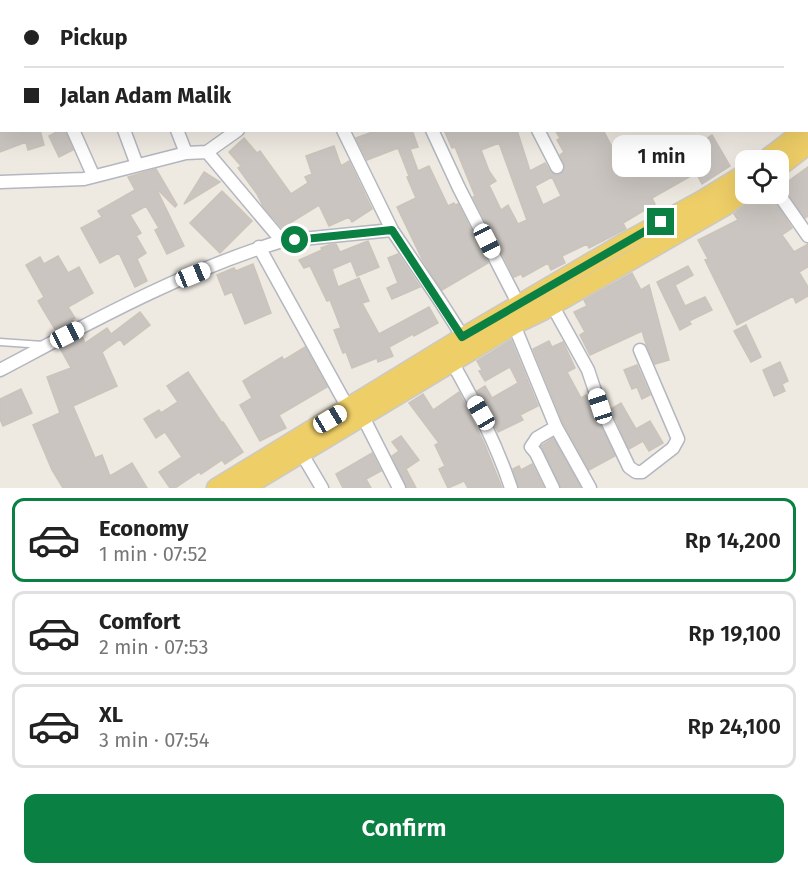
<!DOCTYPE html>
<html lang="en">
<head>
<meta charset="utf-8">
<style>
	:root { --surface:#fff; --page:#f2f2f2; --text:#222; --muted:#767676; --line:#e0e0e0; --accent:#0b8043 }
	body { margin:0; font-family:"Fira Sans",sans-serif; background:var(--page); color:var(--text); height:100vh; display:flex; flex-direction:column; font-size:22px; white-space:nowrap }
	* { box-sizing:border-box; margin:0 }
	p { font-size:20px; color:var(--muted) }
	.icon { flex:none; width:33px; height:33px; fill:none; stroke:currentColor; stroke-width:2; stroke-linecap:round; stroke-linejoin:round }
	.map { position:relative; height:488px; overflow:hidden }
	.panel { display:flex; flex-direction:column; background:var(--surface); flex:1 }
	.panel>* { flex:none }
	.guide { position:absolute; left:0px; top:0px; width:808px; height:132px; box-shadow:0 6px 24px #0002; display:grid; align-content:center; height:132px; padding:0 24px; background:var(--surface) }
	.tools { position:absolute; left:735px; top:150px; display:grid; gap:12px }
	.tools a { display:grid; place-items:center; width:54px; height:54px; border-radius:12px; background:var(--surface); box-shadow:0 6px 24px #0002; font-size:30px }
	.end { position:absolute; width:27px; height:27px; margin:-14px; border:8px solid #0b8043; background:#fff; box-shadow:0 0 0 3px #fff }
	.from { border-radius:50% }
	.bubble { position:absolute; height:42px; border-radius:12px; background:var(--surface); box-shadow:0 6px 24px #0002; font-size:20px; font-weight:600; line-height:42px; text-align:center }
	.car { position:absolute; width:18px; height:36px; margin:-18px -9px; border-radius:8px; box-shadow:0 0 4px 2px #0007; background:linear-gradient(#fff 24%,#345 0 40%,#fff 0 76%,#345 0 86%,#fff 0) }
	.guide b { display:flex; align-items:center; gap:21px; height:57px; font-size:22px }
	.guide b+b { border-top:2px solid var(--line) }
	.guide i { width:15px; height:15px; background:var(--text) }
	ul { padding:10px 0 0; list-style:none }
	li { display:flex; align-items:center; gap:18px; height:84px; margin:0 12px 9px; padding:0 12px; border:3px solid var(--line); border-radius:12px }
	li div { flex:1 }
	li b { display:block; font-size:22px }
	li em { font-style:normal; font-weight:600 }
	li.selected { border-color:var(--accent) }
	li>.icon { width:54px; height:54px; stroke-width:1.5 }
	.button { display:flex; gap:12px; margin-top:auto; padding:12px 24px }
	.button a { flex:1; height:69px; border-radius:12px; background:var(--accent); color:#fff; font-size:24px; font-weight:600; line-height:69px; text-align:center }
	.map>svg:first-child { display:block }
	.building { fill:#cac5c0; stroke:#cac4ba; stroke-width:1.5; fill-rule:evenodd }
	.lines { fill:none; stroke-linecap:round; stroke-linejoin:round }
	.lane-casing { stroke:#b4b7c0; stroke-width:9 }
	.street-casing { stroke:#b4b7c0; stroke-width:15 }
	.primary-casing { stroke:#c9c9c9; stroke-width:21 }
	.lane { stroke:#fff; stroke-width:6 }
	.street { stroke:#fff; stroke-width:12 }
	.primary { stroke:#eece67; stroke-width:18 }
	.route { stroke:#0b8043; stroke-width:8 }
</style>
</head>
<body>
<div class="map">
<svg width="808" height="488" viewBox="0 0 808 488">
	<rect width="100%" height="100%" fill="#eee9e1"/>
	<path class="building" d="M0 130H40L44 145 28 150 26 142 0 152Z
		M60 130H65L73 150 59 157 49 136Z
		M378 130H412L418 147 410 149 418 171 429 166 448 206 454 203 455 205 458 204 488 263 442 290 423 261 397 207 416 198 407 177 409 176 398 148 367 160 356 138Z
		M444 130H517L530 171 545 163 550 171 556 175 561 174 565 167 560 155 564 152 557 140 560 138 555 130H603L619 160 645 143 650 151 672 139 682 155 712 135 730 166 702 184 696 173 652 198 655 204 623 223 626 229 589 248 587 244 562 256 565 263 551 270 548 263 523 277 521 274 514 277 473 197 475 196 455 147 452 148ZM499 143 527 220 518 224 508 205 501 210 489 185 496 181 489 171 481 150ZM552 177 561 196 543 205 535 186Z
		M244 138 257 153 260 151 291 194 308 183 305 177 312 174 306 156 334 146 341 166 349 161 372 209 352 222 349 217 329 226 319 205 282 228 263 206 257 194 238 168 241 166 229 152Z
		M808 167V216L805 218 782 186Z
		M156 169 177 205 175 207 156 188 184 246 167 254 155 230 159 228 146 206 130 215 141 233 136 236 146 253 137 259 147 281 135 287 119 253 100 263 81 228 102 217 98 211 135 190 128 177Z
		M204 172 220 182 184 204Z
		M222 191 252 221 220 253 190 223Z
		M759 194H770L792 228 782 235 794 252 808 244V267L799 272 808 287V296L796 303 793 296 737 325 705 260 708 259 698 240 738 220 734 214Z
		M368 241 379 267 357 276 351 261 332 269 338 287 359 278 369 301 362 303 379 334 429 307 438 323 414 336 413 334 389 347 393 356 378 362 377 358 352 368 346 352 343 353 334 330 341 328 330 300 327 301 310 266 304 268 299 260 322 250 321 248 329 245 336 244 340 252Z
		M398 254 420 287 392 299 387 288 398 283 388 258Z
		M58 256 68 273 79 267 93 293 68 307 75 318 72 319 74 322 56 331 38 301 44 297 26 265 40 257 44 264Z
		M253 264 271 313 245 324 232 292 225 295 217 275 234 268 236 271Z
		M688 266 693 275 675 285 685 306 705 297 712 310 689 321 691 324 680 330 657 282Z
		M632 273 641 290 649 285 669 360 655 364 646 344 642 331 590 355 580 335 585 332 574 312 587 306 584 300Z
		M140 312 150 325 124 345 120 339 102 352 117 386 73 406 95 458 102 455 110 476 132 463 147 488H63L52 470 33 425 60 413 47 377 71 368 60 348 82 336 85 343 107 328 111 334Z
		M746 325 761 357 751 362 734 331Z
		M511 340 538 406 520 415 523 420 498 432 477 391 485 386 492 398 518 383 510 367 485 381 479 371 482 370 477 361Z
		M549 341 552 347 563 342 575 368 567 372 581 398 586 395 615 456 589 470 563 423 533 349Z
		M305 347 327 387 279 415 286 428 260 441 240 405 252 398 243 381 282 357 284 360Z
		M780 362 788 381 782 384 785 391 774 396 763 370Z
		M637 365 650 395 642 399 637 387 632 389 624 370Z
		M188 372 222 423 223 422 243 452 225 464 222 460 201 474 199 472 175 488H170L159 472 182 457 165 432 156 438 144 419 159 410 161 413 178 402 167 386Z
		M21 389 32 413 3 426 0 419V399Z
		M459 392 484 443 502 488H468L464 481 448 488 439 469 445 466 435 445 439 443 409 403 423 394 433 410Z
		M621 403 636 429 650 421 663 443 649 451 643 441 629 449 611 409Z
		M401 436 419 460 406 469 416 488H407L392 456 399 451 392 442Z
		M553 438 581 488H561L541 446Z
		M372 453 381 471 366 479 371 488H343L336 474Z
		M532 464 544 488H519L513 469 519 466 521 470Z"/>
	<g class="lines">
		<defs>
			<path id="lane" d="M0 342 43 345"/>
			<path id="street" d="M195 0 196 2
				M328 0V2
				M602 0V2
				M709 0 710 2
				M63 2H65
				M126 2 127 0
				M663 2 665 0
				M0 27 2 26
				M73 130 93 175
				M124 130 137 165
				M177 130 186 153 207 152 282 241 392 230
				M343 130 392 230 440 301 463 337
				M432 130 459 188 519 305
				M538 130 557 167
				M207 152 238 130
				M0 182 84 179 186 153
				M778 193 808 236
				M259 247 348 408
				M552 305 588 370 600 406 629 467 636 472H642L673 448 678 439 640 350
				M514 325 556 427 590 488
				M452 362C475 403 496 443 511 488
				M0 370C91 322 183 271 282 241
				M363 417 399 488
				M302 454 322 488
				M553 488 536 453 531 447 537 438 556 427"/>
			<path id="primary" d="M765 160 804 130
				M778 168 808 145
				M216 488 463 337 620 245 702 200 746 173
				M244 488 514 325 543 311 724 207 746 191"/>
		</defs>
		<use href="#lane" class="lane-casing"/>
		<use href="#street" class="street-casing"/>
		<use href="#primary" class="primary-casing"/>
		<use href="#lane" class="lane"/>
		<use href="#street" class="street"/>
		<use href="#primary" class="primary"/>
	</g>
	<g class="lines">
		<path class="route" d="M295 240 392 230 462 337 661 222"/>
	</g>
</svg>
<div class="tools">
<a><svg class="icon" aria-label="locate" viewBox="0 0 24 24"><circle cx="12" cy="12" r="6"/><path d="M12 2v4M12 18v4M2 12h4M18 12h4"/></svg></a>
</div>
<i class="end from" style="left:295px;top:240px"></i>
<i class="end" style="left:661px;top:222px"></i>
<div class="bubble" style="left:612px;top:135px;width:99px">1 min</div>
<i class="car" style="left:487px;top:241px;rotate:153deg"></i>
<i class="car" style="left:193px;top:275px;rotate:68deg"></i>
<i class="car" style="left:67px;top:335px;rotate:63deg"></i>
<i class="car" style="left:600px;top:406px;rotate:342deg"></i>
<i class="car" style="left:481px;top:413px;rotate:330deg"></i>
<i class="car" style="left:330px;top:419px;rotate:59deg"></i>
<div class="guide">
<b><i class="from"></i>Pickup</b>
<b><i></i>Jalan Adam Malik</b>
</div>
</div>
<section class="panel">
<ul>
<li class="selected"><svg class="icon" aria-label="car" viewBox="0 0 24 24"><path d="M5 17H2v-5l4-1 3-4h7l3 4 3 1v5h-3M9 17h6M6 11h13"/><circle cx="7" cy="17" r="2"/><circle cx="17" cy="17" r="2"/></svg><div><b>Economy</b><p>1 min · 07:52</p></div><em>Rp 14,200</em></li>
<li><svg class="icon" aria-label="car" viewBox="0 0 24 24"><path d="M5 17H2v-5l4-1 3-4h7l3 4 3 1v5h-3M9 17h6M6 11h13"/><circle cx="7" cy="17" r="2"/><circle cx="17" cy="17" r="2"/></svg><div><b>Comfort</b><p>2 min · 07:53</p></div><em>Rp 19,100</em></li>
<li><svg class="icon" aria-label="car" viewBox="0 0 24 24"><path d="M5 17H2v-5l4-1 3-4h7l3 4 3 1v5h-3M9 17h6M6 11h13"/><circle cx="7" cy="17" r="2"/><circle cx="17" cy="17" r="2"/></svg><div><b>XL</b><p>3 min · 07:54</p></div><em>Rp 24,100</em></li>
</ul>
<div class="button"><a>Confirm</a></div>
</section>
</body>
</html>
